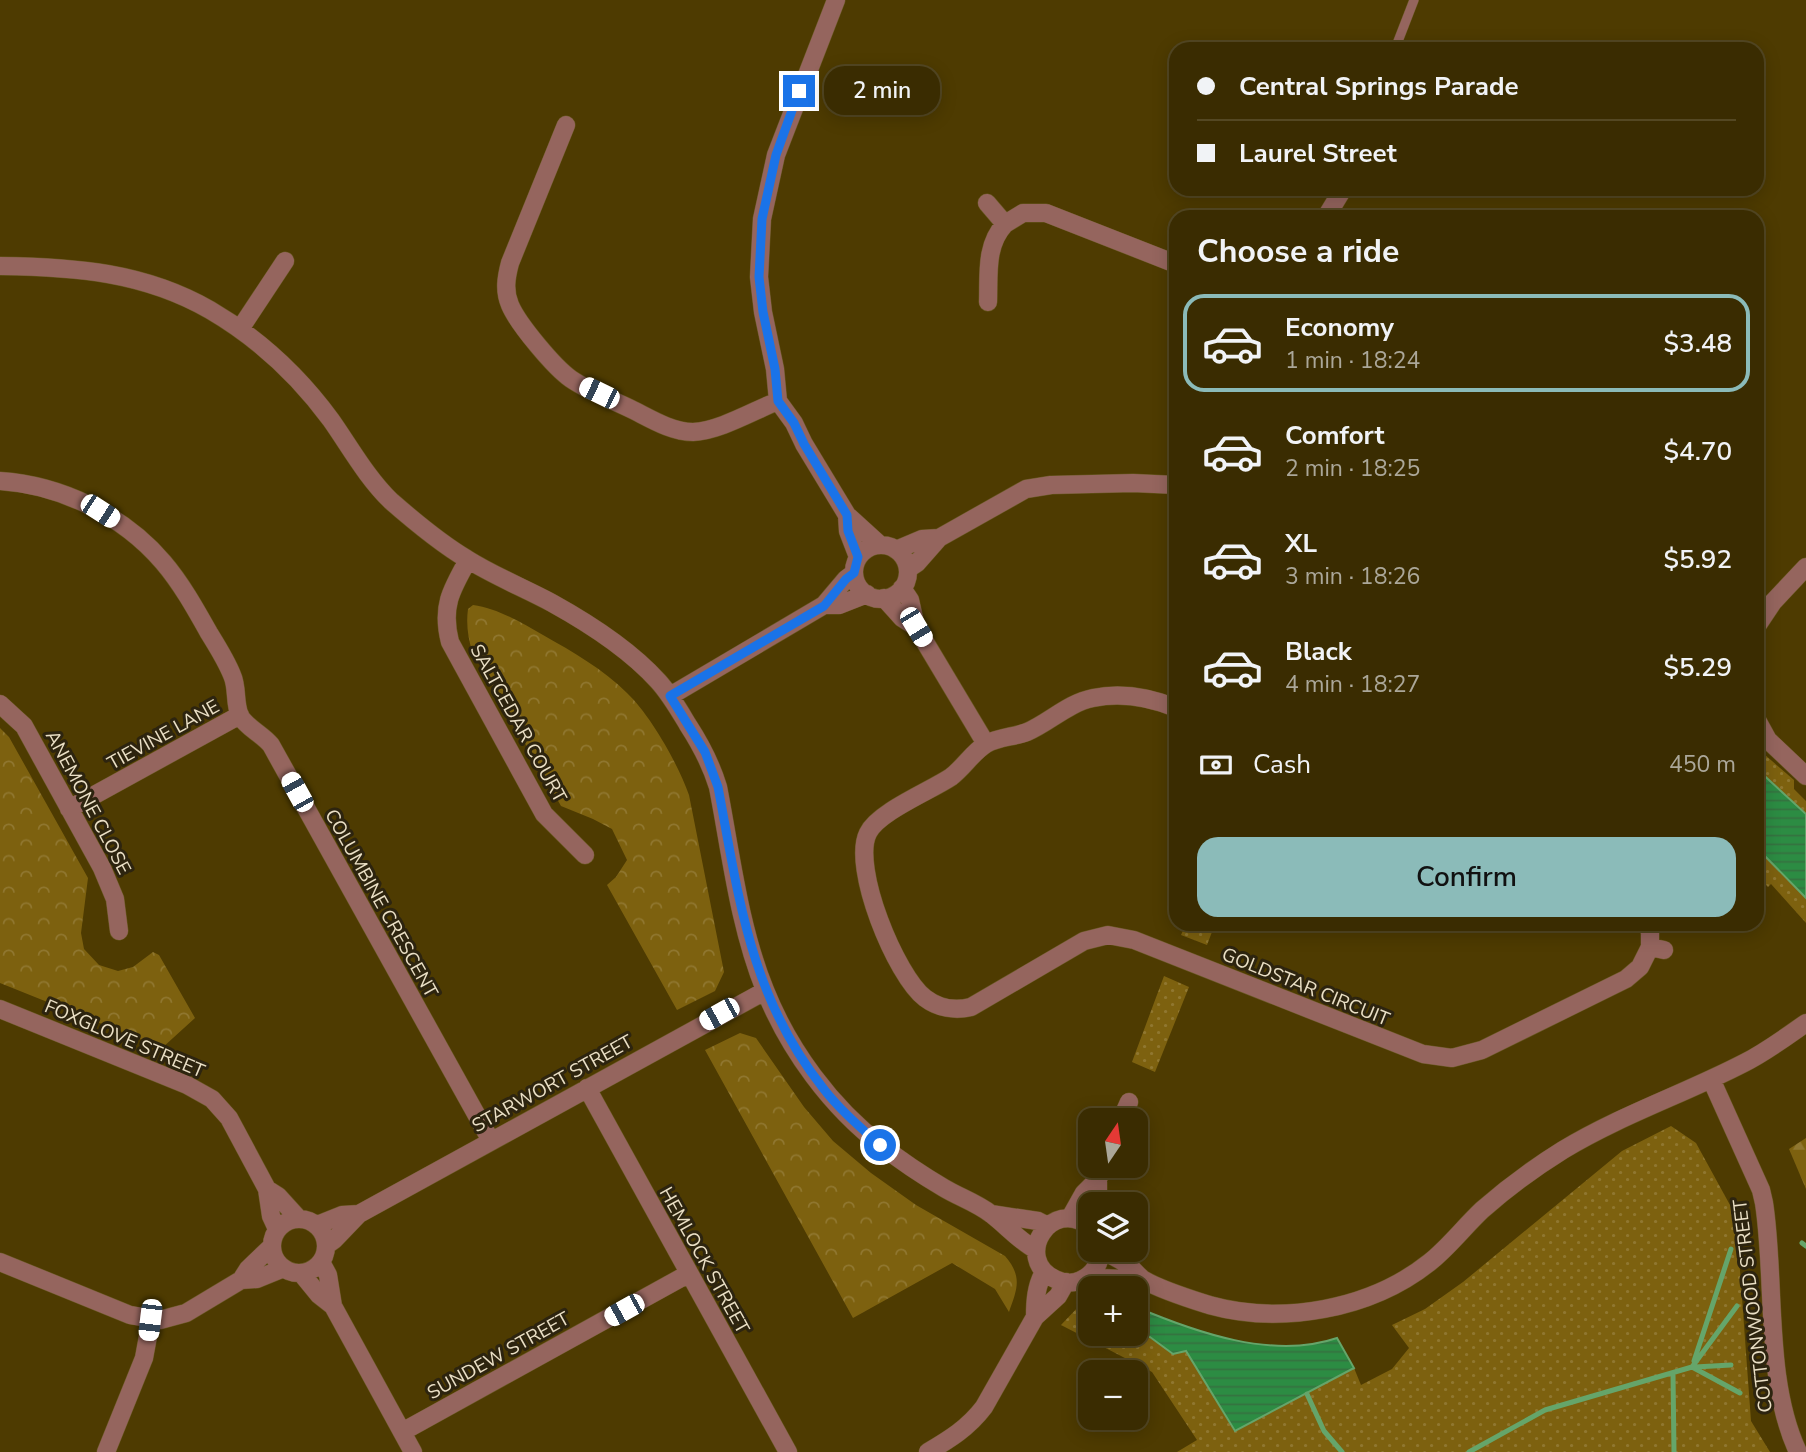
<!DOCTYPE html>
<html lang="en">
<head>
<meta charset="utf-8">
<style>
	:root { --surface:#3a2c01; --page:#453810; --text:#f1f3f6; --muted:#aba799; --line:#544823; --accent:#8bbbb9 }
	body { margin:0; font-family:"Nunito Sans",sans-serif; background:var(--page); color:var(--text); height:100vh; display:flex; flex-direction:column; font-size:26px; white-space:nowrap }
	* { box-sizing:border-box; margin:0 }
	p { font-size:23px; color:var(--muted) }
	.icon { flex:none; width:38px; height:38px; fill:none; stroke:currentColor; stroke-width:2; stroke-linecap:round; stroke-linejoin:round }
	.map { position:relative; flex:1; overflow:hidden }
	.sheet { position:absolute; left:1169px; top:210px; width:595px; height:721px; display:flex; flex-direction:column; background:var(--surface); border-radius:21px; box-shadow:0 4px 18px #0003,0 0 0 2px var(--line) }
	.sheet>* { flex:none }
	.top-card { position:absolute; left:1169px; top:42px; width:595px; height:154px; border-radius:21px; box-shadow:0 4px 18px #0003,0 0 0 2px var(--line); display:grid; align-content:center; height:154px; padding:0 28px; background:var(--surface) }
	.needle { width:46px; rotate:13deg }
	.fabs { position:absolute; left:1078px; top:1108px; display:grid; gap:14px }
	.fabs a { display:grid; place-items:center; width:70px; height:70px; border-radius:14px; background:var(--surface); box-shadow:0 4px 18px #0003,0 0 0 2px var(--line); font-size:35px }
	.end { position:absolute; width:32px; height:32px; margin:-16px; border:9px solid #1a73e8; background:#fff; box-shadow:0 0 0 4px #fff }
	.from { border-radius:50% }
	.bubble { position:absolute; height:49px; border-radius:21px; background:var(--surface); box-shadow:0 4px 18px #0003,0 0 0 2px var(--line); font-size:23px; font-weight:600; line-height:49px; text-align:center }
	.car { position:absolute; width:21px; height:42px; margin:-21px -10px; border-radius:9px; box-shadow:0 0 5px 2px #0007; background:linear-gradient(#fff 24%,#345 0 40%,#fff 0 76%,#345 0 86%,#fff 0) }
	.top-card b { display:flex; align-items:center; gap:24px; height:66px; font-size:26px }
	.top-card b+b { border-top:2px solid var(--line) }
	.top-card i { width:18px; height:18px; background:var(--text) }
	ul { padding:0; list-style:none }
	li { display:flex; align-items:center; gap:21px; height:98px; margin:0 14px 10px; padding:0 14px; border:4px solid transparent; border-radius:21px }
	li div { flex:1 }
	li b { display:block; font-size:26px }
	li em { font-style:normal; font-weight:600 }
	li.current { border-color:var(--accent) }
	li>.icon { width:63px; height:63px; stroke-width:1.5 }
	h2 { padding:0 28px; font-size:32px; line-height:84px }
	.pay { display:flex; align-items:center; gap:18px; height:77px; padding:0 28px; font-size:26px }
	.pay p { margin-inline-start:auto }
	.action { display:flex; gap:14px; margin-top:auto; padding:14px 28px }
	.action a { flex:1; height:80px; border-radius:21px; background:var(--accent); color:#111; font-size:28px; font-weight:600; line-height:80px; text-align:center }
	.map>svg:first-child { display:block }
	.grass { fill:url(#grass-dots) }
	.forest { fill:url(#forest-firs) }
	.park { fill:url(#park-crowns) }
	.water { fill:url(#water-rules); stroke:#65a56a; stroke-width:2 }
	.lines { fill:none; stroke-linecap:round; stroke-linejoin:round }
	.stream { stroke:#65a56a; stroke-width:5 }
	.service-casing { stroke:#6a5924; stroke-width:10 }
	.minor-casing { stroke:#6a5924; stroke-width:19 }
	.service { stroke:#95655e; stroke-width:9 }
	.minor { stroke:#95655e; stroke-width:18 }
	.route { stroke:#1a73e8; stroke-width:9 }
	.labels { text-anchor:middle; stroke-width:6; stroke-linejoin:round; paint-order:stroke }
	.street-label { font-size:19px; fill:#ebe0c6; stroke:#2d240f }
</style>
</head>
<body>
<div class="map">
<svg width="1806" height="1452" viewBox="0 0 1806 1452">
	<defs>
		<pattern id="grass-dots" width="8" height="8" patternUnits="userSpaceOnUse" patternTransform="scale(1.75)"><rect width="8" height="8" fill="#7d610f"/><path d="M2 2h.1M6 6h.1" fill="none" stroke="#907730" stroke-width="1.8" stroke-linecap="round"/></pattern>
		<pattern id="forest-firs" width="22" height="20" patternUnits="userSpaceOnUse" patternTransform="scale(1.75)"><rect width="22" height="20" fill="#7d610f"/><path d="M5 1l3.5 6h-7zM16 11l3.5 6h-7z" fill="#907730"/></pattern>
		<pattern id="park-crowns" width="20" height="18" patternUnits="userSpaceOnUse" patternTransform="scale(1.75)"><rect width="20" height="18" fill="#7d610f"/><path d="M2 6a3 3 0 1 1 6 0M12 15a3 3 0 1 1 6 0" fill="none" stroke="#907730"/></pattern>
		<pattern id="water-rules" width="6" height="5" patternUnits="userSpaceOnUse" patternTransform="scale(1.75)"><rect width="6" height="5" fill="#2c8c43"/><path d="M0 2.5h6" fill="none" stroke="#357240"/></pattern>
	</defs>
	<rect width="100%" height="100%" fill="#4e3b01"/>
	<path class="grass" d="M1757 748 1794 780V789L1806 801V814L1757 769Z
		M1757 848 1806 898V923L1771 884 1768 887 1757 875Z
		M1186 924H1215L1207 945 1181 935Z
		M1164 976 1189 987 1155 1072 1132 1062Z
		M1671 1126 1696 1143 1736 1216 1751 1421 1770 1452H1177L1197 1440 1152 1372 1061 1325 1080 1305 1090 1302V1334H1136V1331L1150 1337 1173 1354 1186 1350 1234 1431 1354 1368 1361 1385 1392 1369 1409 1348 1392 1325 1425 1309 1463 1282 1622 1151Z"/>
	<path class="forest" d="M1806 1138V1189L1789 1149Z"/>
	<path class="park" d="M473 605C497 608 522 623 543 635 573 652 603 669 627 693 651 716 678 764 689 795L724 972 715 991 677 1010 607 885 616 877 627 860 612 829 593 819 561 806 472 651C468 637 466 624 468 609Z
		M0 728 9 737 88 878 81 933 84 949 99 965 118 971 133 967 153 952 159 955 195 1018 162 1048 0 983Z
		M740 1033 756 1038 804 1107 833 1141 871 1173 916 1205 1005 1256C1023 1277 1017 1289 1009 1312L995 1289 952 1263 853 1318 705 1050Z"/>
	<path class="water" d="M1757 769 1806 814V898L1757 848Z
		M1136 1307C1195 1332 1273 1360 1337 1338L1354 1368 1235 1431 1186 1351 1173 1354 1150 1337 1136 1331Z"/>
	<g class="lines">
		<path class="stream" d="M1802 1243 1806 1246
			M1694 1361 1731 1249
			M1692 1367 1740 1393
			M1695 1367 1731 1365
			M1673 1373 1674 1452
			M1307 1394 1324 1431 1342 1452
			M1469 1452 1545 1410 1692 1367 1737 1306"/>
		<defs>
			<path id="service" d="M1395 49 1414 0"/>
			<path id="minor" d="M836 0 776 155 762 219 759 277 763 312 775 369 778 401 794 423 804 444 847 515 880 545
				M566 125 510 263C506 278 504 291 510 305 518 324 554 367 571 379 590 392 613 400 633 410 651 419 672 432 693 432 719 431 753 411 778 401
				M987 203 1005 224 1023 213H1046L1176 264
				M1326 217 1343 189
				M0 266C75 267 144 272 210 310 258 338 298 375 331 420 350 447 367 478 391 501 415 522 440 543 467 559 494 576 524 588 552 603 590 624 629 649 658 681 670 694 679 710 688 725 701 745 711 764 718 787 731 854 739 926 765 990 789 1050 831 1107 882 1146 901 1161 922 1175 944 1188 959 1197 977 1203 991 1214 1007 1226 1018 1240 1036 1250
				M988 302C989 275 985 245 1005 224
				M240 329 285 261
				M0 481C61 485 123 515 163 562 181 583 195 608 209 633 217 646 226 660 232 675 238 688 234 703 240 716 247 728 262 734 271 745L491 1141
				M847 515 848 531 858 557
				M854 572a27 27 0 1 1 54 0a27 27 0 1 1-54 0Z
				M896 550 922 539 939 538
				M468 560C451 590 441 607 450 642L544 814 585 855
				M908 569 917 563 939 538 1026 489 1051 485 1133 483 1176 485
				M902 588 910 600 916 627
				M884 598 902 618 916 627 986 744
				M824 605H839L867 594
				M1757 626 1773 602 1806 567
				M670 696 824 605 846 579 854 573
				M0 704 24 726 102 868 115 899 119 931
				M1176 708C1149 697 1122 692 1093 698 1068 703 1050 722 1027 732 1014 737 998 737 986 744 973 752 964 767 951 777 930 791 878 812 868 833 851 867 896 976 925 998 938 1008 955 1011 971 1007L1084 941 1108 935 1134 940 1423 1054 1452 1058 1482 1050 1626 979 1640 967 1650 947
				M1757 720 1768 740 1806 776
				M69 809 240 715
				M1648 924 1650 933V947L1664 950
				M0 1009 187 1085 212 1099 229 1118 267 1189 271 1216 277 1229
				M1711 1079 1761 1190 1764 1203C1776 1281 1764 1380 1798 1452
				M587 1088 788 1452
				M1121 1120 1129 1102
				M267 1189 278 1196 298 1218
				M1098 1204V1179L1104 1166
				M991 1214 1038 1221 1048 1226
				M1070 1218 1084 1193 1098 1179
				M272 1246a27 27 0 1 1 54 0a27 27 0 1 1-54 0Z
				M317 1225 342 1215 359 1214
				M1090 1227C1051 1195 1012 1259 1055 1279 1063 1283 1073 1284 1081 1280 1094 1274 1100 1263 1101 1250
				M327 1245 334 1240 359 1214 765 991
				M1101 1251C1112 1255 1120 1259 1129 1266 1134 1270 1139 1277 1144 1280 1161 1290 1190 1299 1209 1305 1281 1325 1370 1310 1430 1262 1449 1247 1464 1227 1482 1210 1507 1188 1534 1168 1563 1150 1621 1115 1684 1094 1744 1063 1766 1052 1786 1037 1806 1023
				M0 1262 130 1315 160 1320 186 1313 241 1280 248 1269 272 1246
				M321 1262 328 1275 333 1306 413 1452
				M301 1273 319 1295 333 1306
				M1090 1274 1102 1278 1144 1280
				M241 1280 257 1279 284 1268
				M1035 1317C1035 1301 1036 1286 1044 1272
				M402 1432 688 1274
				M106 1452 144 1358 151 1320
				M928 1452C950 1439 968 1428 984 1407L1035 1317 1058 1296 1066 1282"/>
		</defs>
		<use href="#service" class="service-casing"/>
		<use href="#minor" class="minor-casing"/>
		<use href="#service" class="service"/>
		<use href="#minor" class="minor"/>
	</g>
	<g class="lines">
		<path class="route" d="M799 91 776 155 762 219 759 277 763 312 775 369 778 401 794 423 804 444 847 515 848 531 858 557 854 573 846 579 824 606 670 696 705 752 718 787C739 898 750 996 823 1088 839 1109 860 1127 880 1145"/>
	</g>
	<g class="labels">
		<g class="street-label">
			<text transform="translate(519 723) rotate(61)" y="7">SALTCEDAR COURT</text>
			<text transform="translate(163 734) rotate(-29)" y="7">TIEVINE LANE</text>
			<text transform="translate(89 802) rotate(62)" y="7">ANEMONE CLOSE</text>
			<text transform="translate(382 903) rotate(61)" y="7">COLUMBINE CRESCENT</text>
			<text transform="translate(1306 986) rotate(22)" y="7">GOLDSTAR CIRCUIT</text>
			<text transform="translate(125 1038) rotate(23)" y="7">FOXGLOVE STREET</text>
			<text transform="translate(552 1083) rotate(-29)" y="7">STARWORT STREET</text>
			<text transform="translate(705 1260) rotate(61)" y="7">HEMLOCK STREET</text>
			<text transform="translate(1752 1306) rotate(-97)" y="7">COTTONWOOD STREET</text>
			<text transform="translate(498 1355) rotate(-29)" y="7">SUNDEW STREET</text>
		</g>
	</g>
</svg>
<div class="fabs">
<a><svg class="needle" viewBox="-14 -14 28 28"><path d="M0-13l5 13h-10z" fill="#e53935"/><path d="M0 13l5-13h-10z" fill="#aba799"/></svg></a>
<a><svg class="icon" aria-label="layers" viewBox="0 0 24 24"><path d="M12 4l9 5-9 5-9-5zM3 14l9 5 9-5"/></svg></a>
<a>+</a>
<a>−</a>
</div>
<i class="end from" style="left:880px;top:1145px"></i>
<i class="end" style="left:799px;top:91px"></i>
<div class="bubble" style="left:824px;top:66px;width:116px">2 min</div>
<i class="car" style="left:599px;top:393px;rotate:296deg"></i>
<i class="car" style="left:100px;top:511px;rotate:123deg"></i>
<i class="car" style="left:916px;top:627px;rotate:149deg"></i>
<i class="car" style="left:297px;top:792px;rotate:331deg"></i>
<i class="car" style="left:719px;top:1014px;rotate:241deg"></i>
<i class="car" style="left:624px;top:1310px;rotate:241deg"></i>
<i class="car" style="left:150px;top:1320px;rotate:187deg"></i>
<div class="top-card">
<b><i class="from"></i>Central Springs Parade</b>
<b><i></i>Laurel Street</b>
</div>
<section class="sheet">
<h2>Choose a ride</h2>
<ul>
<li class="current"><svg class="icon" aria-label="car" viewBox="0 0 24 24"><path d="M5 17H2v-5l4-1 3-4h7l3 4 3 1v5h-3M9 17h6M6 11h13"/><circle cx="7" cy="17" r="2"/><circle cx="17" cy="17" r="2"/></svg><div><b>Economy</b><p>1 min · 18:24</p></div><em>$3.48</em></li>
<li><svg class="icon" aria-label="car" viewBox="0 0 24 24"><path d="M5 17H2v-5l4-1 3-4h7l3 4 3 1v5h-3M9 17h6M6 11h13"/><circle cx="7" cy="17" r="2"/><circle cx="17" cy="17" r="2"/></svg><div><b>Comfort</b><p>2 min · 18:25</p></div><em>$4.70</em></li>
<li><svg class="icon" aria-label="car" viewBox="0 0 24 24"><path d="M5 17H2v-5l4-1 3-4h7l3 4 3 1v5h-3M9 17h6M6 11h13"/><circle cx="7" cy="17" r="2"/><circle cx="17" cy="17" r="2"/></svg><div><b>XL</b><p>3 min · 18:26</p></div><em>$5.92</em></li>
<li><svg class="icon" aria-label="car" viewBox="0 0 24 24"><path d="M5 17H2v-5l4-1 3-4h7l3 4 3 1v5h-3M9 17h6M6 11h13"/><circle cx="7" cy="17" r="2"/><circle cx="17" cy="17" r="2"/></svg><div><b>Black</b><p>4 min · 18:27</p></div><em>$5.29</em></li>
</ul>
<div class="pay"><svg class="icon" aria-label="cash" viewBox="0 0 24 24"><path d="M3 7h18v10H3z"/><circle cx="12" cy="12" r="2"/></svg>Cash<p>450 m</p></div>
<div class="action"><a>Confirm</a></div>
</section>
</div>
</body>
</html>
